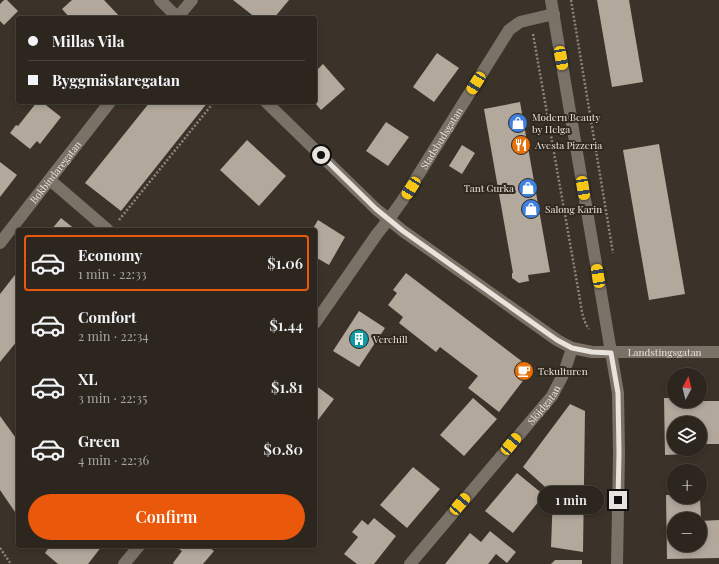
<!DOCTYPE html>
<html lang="en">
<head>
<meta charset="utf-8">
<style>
	:root { --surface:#2c261f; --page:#38322c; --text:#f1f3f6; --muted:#a6a5a4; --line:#48433d; --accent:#ea580c }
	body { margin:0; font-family:"Playfair Display",serif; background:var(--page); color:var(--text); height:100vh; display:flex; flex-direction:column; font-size:15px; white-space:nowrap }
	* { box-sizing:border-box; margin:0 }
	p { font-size:13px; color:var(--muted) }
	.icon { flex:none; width:22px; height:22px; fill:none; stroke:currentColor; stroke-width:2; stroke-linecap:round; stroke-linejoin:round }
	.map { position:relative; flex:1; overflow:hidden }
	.panel { position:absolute; left:16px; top:228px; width:301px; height:320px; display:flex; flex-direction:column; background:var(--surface); border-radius:4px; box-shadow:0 2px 6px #0003,0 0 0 1px var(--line) }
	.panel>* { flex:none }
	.guide { position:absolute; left:16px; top:16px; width:301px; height:88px; border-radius:4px; box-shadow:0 2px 6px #0003,0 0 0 1px var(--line); display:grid; align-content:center; height:88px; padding:0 12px; background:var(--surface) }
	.needle { width:26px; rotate:7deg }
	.fabs { position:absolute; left:667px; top:368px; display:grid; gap:8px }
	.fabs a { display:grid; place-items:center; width:40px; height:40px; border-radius:50%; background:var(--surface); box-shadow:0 2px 6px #0003,0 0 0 1px var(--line); font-size:20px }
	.end { position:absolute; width:18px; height:18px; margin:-9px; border:5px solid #e9e3dd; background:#111; box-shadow:0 0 0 2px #111 }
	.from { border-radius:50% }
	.bubble { position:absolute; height:28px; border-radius:14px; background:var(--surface); box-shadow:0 2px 6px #0003,0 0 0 1px var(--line); font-size:13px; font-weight:600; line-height:28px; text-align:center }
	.car { position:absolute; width:12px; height:24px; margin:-12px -6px; border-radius:5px; box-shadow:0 0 3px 1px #0007; background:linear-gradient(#f5c518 24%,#345 0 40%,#f5c518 0 76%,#345 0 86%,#f5c518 0) }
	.guide b { display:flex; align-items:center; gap:14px; height:38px; font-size:15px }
	.guide b+b { border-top:1px solid var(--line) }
	.guide i { width:10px; height:10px; background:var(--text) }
	ul { padding:7px 0 0; list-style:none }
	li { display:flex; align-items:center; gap:12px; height:56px; margin:0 8px 6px; padding:0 4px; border:2px solid transparent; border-radius:4px }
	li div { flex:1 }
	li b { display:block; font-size:15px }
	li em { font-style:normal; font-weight:600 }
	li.current { border-color:var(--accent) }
	li>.icon { width:36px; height:36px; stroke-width:1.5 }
	.cta { display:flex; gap:8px; margin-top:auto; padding:8px 12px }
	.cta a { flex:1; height:46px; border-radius:24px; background:var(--accent); color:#fff; font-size:16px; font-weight:600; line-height:46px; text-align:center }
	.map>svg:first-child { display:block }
	.building { fill:#b2a89c }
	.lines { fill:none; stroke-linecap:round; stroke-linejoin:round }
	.path { stroke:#8c857d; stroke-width:2.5; stroke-dasharray:2 2; stroke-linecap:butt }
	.minor { stroke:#7b7267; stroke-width:12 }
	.route { stroke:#e9e3dd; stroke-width:5 }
	.labels { text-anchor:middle; stroke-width:4; stroke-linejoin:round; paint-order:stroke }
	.poi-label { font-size:10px; fill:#e9e3dd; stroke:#30291f; text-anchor:start }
	.street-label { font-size:10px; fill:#e9e3dd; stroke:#30291f }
</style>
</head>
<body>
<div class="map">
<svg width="719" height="564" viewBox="0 0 719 564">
	<rect width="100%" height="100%" fill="#3b3329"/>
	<path class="building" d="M4 0H7L18 11 4 25 0 21V4Z
		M72 0H104L121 18H76L74 16 72 18H70L62 9Z
		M233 0H289L274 18H256Z
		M597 0H629L643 82 612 87Z
		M437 53 459 68 434 102 413 87Z
		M323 64 345 89 321 110 315 103V72Z
		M37 102H42L61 117 40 144 37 141 30 149 10 133 16 125 18 126Z
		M150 102H208L121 211 85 183Z
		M520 102 550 272 528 275 529 281 519 283 512 278V273H513L484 109Z
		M386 122 409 137 388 166 366 151Z
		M247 140 286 176 259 206 220 170Z
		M659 144 685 294 649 300 623 150Z
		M462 145 475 153 462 174 449 166Z
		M0 162 17 175 0 197Z
		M61 218 76 230H51Z
		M318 220 345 237 329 265 315 257V230H312Z
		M18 271V340L0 362V294Z
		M406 273 532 369 499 412 468 388 478 376 440 347 436 352 399 323 403 317 388 305 397 293 393 290Z
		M359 311 385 328 359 367 333 351Z
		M315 385 334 399 315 424Z
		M700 397H703V401H719V444H700V423H674V449H688V454L665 455 664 398H674V401H700Z
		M473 398 497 419 464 456 440 435Z
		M570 404 585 411 583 552 551 547 553 494 523 467Z
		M0 416 18 441V509L15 512 0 490Z
		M413 467 440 489 407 528 380 505Z
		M517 473 544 495 513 533 485 511Z
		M666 495H674V497H700L701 519H674V545H700V521L719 520V558L667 559Z
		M374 518 396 536 374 564H357L344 554 358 537 352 532 362 520 368 525Z
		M490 531 516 552 507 563 496 554 488 564H445L470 533 481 542Z
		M50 546H102L88 564H58L45 553Z
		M177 546H207L214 551 203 564H174L173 563 182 551 176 547Z
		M555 560H582V564H551Z"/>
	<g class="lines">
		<path class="path" d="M571 0 613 253
			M533 34 579 294C581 305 582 320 589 329
			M119 220 214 102
			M0 548 11 564"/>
		<g class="minor">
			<path d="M160 0 178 18"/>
			<path d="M551 0 618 393 619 453 617 564"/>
			<path d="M177 18 192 0"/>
			<path id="s1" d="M266 102 376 209 403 231 557 340 572 348 592 352H719"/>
			<path d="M50 180 108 230"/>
			<path id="s2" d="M0 243 110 102"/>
			<path id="s3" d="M315 323 377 234 389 219 402 201 509 30 520 22 554 14"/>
			<path d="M124 564 139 546"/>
			<path id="s4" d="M410 564 552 396 564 373 572 348"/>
		</g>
	</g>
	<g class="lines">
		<path class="route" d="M321 155 376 209 403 231 557 340 572 348 592 352 611 353 618 393 619 453 618 500"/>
	</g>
	<defs>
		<symbol id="shop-disc" viewBox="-11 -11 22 22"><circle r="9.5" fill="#3f7fe0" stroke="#30291f"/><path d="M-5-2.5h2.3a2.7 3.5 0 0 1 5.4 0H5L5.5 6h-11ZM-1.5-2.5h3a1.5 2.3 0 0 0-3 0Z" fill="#fff"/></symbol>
		<symbol id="restaurant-disc" viewBox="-11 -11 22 22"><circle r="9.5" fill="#e8710a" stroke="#30291f"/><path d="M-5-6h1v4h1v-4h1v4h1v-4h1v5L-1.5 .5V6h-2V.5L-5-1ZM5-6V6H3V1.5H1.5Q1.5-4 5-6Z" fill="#fff"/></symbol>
		<symbol id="building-disc" viewBox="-11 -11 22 22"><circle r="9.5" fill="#0f9aa8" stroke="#30291f"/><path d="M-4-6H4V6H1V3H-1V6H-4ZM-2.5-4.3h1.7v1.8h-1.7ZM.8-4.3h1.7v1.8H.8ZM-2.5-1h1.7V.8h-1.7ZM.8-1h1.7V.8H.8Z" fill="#fff"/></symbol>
		<symbol id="cafe-disc" viewBox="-11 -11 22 22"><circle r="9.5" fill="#e8710a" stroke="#30291f"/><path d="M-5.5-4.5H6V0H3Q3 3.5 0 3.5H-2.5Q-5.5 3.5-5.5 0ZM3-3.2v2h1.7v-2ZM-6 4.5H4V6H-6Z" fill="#fff"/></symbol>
	</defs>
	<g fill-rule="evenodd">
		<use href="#shop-disc" x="507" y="112" width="22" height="22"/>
		<use href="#restaurant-disc" x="510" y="134" width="22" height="22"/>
		<use href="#shop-disc" x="517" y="177" width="22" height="22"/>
		<use href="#shop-disc" x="520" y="198" width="22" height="22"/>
		<use href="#building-disc" x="348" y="328" width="22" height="22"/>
		<use href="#cafe-disc" x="513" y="360" width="22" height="22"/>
	</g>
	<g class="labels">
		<g class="poi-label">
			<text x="532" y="121">Modern Beauty<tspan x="532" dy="12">by Helga</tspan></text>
			<text x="535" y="149">Avesta Pizzeria</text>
			<text x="514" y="192" text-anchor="end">Tant Gurka</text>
			<text x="545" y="213">Salong Karin</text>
			<text x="373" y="343">Verehill</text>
			<text x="538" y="375">Tekulturen</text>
		</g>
		<g class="street-label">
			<text dy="4" stroke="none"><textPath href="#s3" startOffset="224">Stadsbudsgatan</textPath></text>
			<text dy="4" stroke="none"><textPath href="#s2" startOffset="90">Bokbindaregatan</textPath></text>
			<text dy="4" stroke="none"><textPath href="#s1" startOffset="487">Landstingsgatan</textPath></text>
			<text dy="4" stroke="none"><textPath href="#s4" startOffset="208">Slöjdgatan</textPath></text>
		</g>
	</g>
</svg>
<div class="fabs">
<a><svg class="needle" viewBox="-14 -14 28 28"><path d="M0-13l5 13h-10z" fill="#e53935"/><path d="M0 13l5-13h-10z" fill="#a6a5a4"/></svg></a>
<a><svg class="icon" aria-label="layers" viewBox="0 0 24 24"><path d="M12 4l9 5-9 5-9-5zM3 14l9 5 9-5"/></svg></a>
<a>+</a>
<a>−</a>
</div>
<i class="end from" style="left:321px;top:155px"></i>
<i class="end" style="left:618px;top:500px"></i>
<div class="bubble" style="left:538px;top:486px;width:66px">1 min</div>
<i class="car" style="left:561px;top:58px;rotate:170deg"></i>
<i class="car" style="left:476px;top:83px;rotate:212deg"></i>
<i class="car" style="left:411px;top:188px;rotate:212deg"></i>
<i class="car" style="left:583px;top:188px;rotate:171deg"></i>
<i class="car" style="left:598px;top:276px;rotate:351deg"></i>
<i class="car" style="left:511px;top:444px;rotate:40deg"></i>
<i class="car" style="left:460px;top:504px;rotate:40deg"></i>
<div class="guide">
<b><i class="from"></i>Millas Vila</b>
<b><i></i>Byggmästaregatan</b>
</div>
<section class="panel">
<ul>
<li class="current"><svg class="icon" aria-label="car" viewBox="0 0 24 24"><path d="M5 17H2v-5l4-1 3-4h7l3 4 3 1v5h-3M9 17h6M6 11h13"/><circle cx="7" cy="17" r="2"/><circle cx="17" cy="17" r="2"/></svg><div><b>Economy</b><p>1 min · 22:33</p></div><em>$1.06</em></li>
<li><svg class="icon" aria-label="car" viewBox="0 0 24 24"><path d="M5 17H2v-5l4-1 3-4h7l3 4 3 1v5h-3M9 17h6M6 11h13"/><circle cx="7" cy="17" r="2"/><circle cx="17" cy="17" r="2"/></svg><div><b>Comfort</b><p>2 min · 22:34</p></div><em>$1.44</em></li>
<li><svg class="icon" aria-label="car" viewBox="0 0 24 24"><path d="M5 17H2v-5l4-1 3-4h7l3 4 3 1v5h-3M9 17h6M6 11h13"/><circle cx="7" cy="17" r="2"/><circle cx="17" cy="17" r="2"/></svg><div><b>XL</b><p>3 min · 22:35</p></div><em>$1.81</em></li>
<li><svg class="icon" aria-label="car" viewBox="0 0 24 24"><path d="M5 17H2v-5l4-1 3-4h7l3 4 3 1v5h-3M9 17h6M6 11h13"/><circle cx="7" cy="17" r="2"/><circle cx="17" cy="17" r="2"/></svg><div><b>Green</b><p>4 min · 22:36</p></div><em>$0.80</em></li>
</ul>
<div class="cta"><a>Confirm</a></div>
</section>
</div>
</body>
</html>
